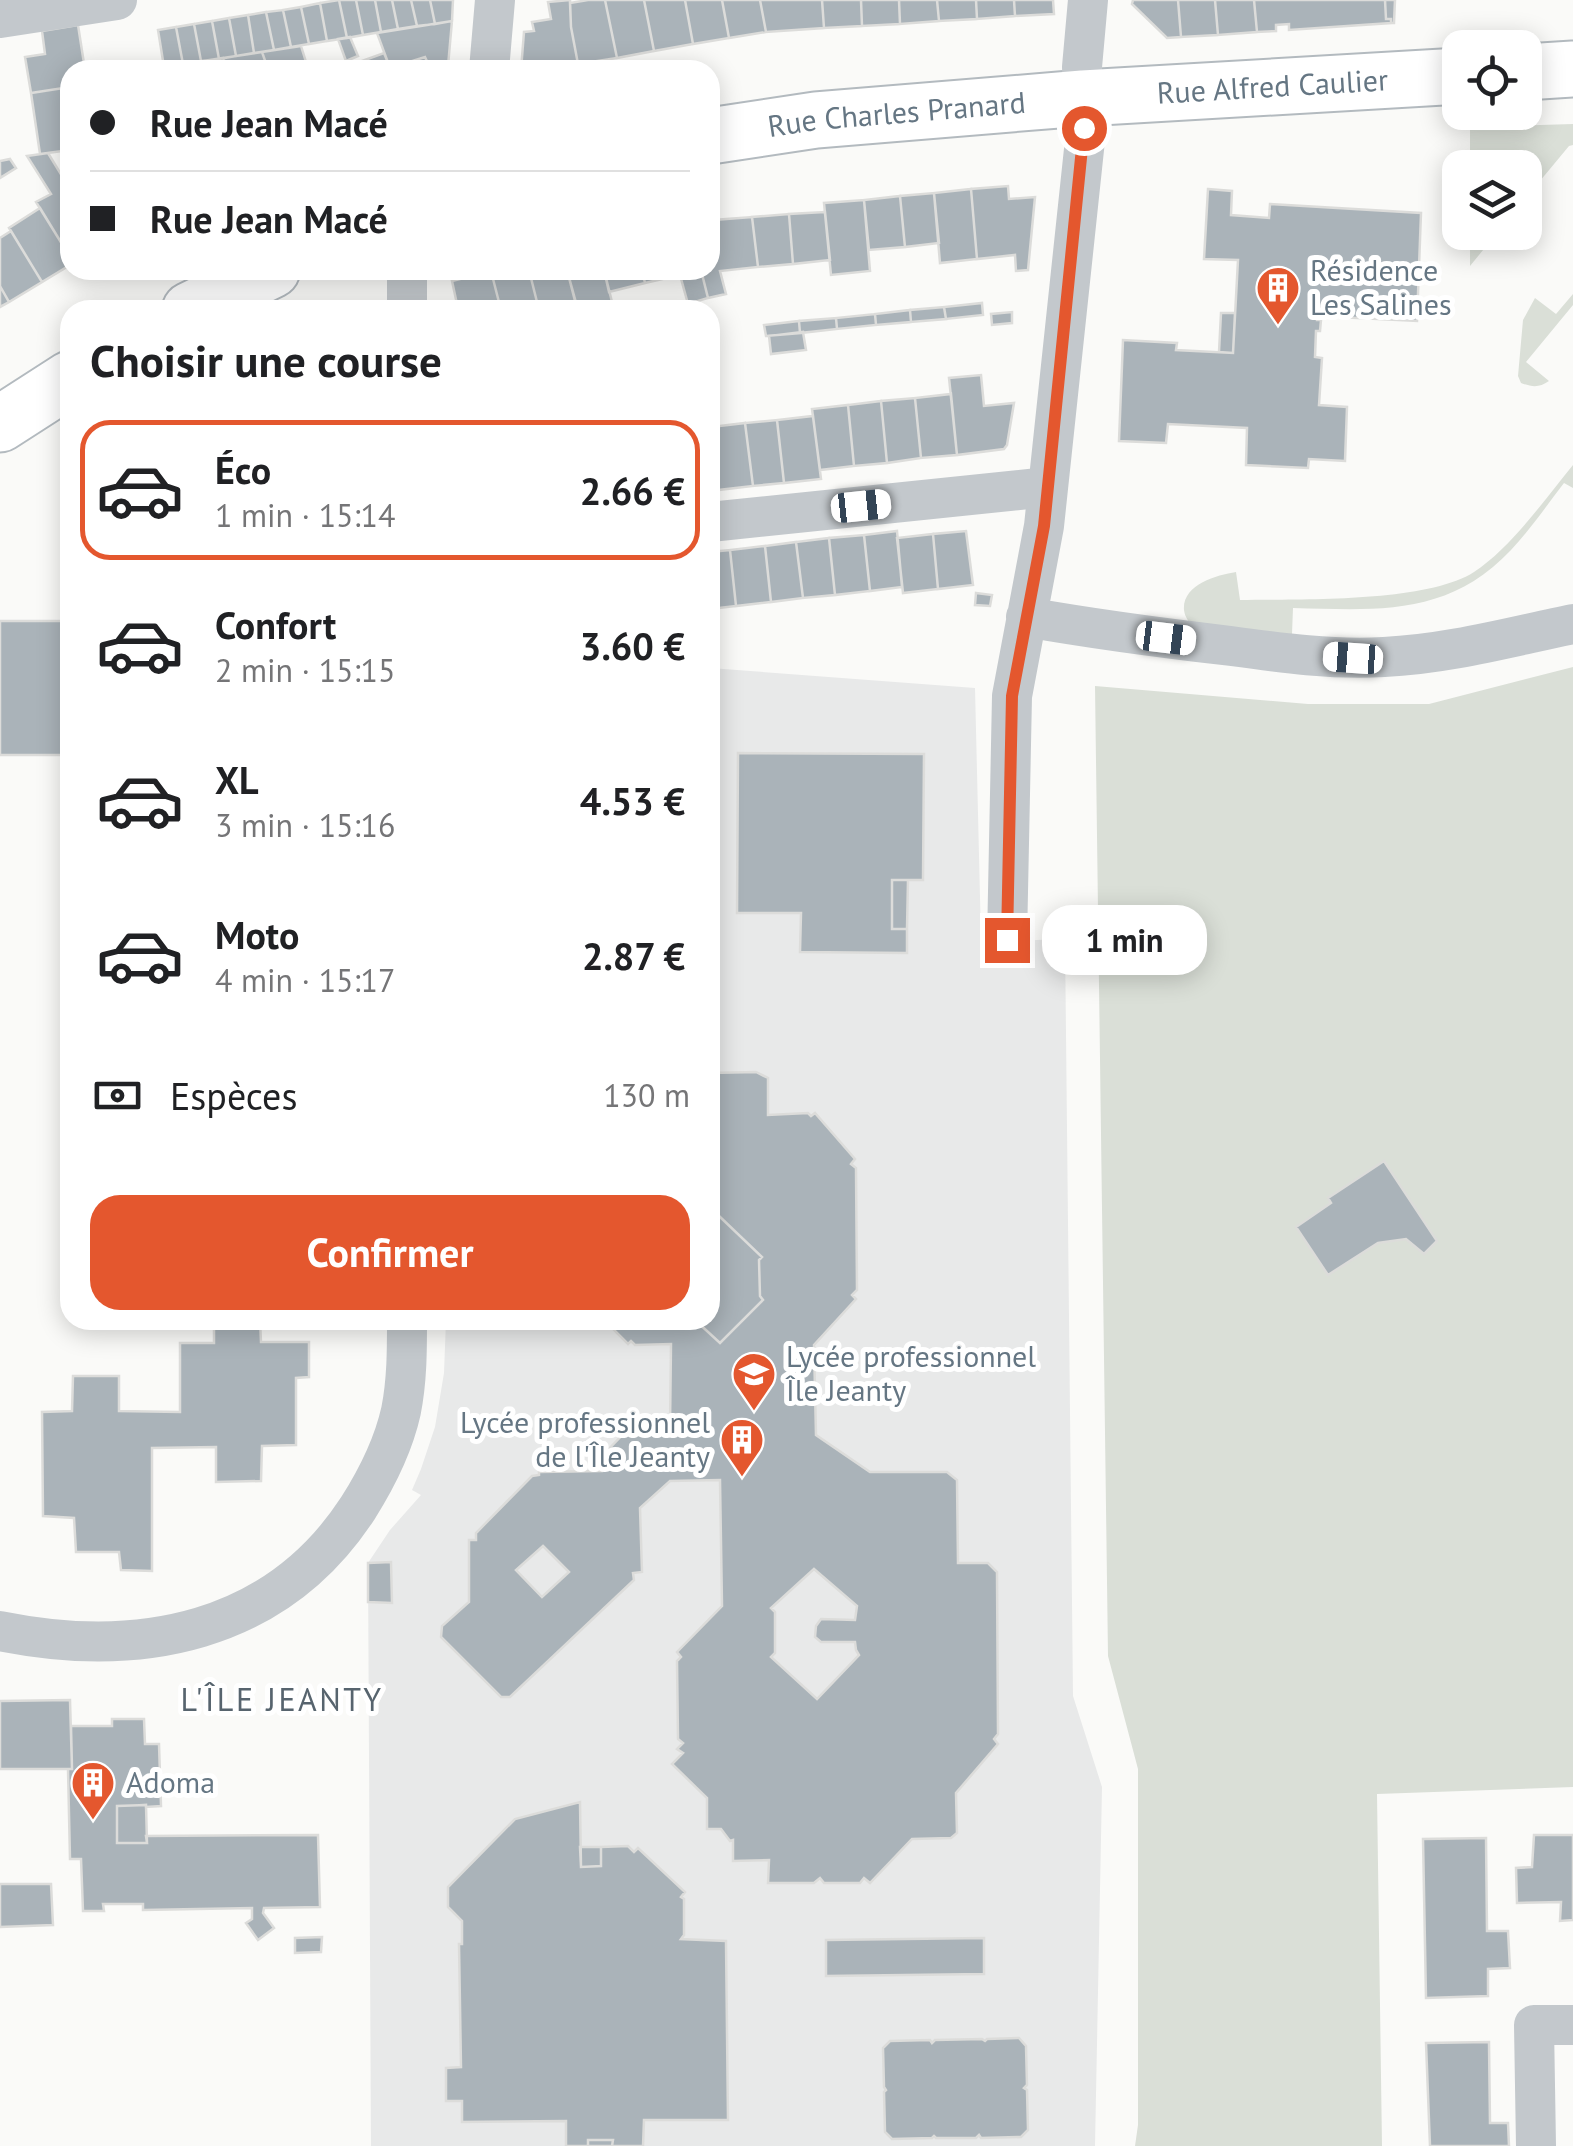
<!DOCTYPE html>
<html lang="fr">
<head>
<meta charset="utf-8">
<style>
	:root { --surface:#fff; --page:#f2f2f2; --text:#202124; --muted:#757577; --line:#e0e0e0; --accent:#e4572e }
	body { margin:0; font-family:"PT Sans",sans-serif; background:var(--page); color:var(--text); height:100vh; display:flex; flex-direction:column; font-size:38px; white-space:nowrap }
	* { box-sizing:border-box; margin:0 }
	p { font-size:32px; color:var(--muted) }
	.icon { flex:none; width:55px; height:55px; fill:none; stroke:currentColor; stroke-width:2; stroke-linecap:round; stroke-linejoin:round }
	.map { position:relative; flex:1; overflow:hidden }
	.drawer { position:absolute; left:60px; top:300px; width:660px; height:1030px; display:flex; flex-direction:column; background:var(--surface); border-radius:30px; box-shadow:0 5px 25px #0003 }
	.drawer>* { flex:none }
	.guide { position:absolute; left:60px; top:60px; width:660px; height:220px; border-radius:30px; box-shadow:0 5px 25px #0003; display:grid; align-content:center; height:220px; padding:0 30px; background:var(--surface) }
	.controls { position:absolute; left:1442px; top:30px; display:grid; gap:20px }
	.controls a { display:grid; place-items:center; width:100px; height:100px; border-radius:20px; background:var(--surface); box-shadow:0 5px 25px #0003; font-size:50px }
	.end { position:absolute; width:45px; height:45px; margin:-22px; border:12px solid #e4572e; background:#fff; box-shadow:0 0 0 5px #fff }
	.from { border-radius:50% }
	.bubble { position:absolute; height:70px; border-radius:30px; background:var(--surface); box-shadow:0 5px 25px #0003; font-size:32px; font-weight:700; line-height:70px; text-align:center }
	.car { position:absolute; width:30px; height:60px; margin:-30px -15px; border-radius:12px; box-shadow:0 0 8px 2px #0007; background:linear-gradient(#fff 24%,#345 0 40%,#fff 0 76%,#345 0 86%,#fff 0) }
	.guide b { display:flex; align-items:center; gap:35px; height:95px; font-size:38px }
	.guide b+b { border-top:2px solid var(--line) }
	.guide i { width:25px; height:25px; background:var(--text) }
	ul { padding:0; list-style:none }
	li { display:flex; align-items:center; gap:30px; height:140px; margin:0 20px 15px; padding:0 10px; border:5px solid transparent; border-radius:30px }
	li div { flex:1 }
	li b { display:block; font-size:38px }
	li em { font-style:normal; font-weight:700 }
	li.active { border-color:var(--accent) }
	li>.icon { width:90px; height:90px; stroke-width:1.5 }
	h2 { padding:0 30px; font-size:45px; line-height:120px }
	.pay { display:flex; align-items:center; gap:25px; height:110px; padding:0 30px; font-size:38px }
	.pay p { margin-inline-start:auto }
	.button { display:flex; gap:20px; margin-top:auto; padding:20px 30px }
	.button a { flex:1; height:115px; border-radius:30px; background:var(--accent); color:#fff; font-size:40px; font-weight:700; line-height:115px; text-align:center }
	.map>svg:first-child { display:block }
	.built { fill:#e8e9e9 }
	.green { fill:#dadfd7 }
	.building { fill:#aab3b9; stroke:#dcdcda; stroke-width:2.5; fill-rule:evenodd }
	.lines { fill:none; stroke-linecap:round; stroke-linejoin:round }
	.secondary-casing { stroke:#b3babf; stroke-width:59 }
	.street { stroke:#c3c8cc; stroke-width:40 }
	.secondary { stroke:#fff; stroke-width:55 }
	.route { stroke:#e4572e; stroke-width:12 }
	.labels { text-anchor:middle; stroke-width:10; stroke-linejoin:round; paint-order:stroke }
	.street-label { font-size:30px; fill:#657683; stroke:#fff }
	.poi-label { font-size:30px; fill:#657683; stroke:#fff; text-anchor:start }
	.neighbourhood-label { font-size:32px; letter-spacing:2.5px; fill:#57646e; stroke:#fff }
</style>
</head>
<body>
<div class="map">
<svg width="1573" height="2146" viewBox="0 0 1573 2146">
	<rect width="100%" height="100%" fill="#fafaf8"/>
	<path class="built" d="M710 668 975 688 981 939 1007 941 1065 939 1073 1696 1102 1787 1095 2146H371L368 1563 390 1530 421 1495 412 1490 421 1469 435 1427 444 1373 446 1320H710Z"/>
	<path class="green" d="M1573 124V145L1569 146 1525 199V168L1470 167V127Z
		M1470 233H1497L1470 266Z
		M1573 294V305L1526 362 1549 381C1539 388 1532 387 1521 383L1518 376 1523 320 1535 298 1556 314Z
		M1573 465V488L1564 483C1547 505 1530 530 1511 550 1448 617 1376 610 1293 608L1292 634C1270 633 1216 635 1197 627 1190 625 1185 618 1184 610 1182 585 1216 575 1236 572L1240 600C1298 599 1426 603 1474 572 1512 547 1544 500 1573 465Z
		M1573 667V1787L1377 1794 1382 2146H1135L1138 2125V1769L1108 1656 1095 686 1308 704H1429Z"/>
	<path class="building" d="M339 0 347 38 327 41 320 3Z
		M339 0H356L363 35 347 38Z
		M356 0H375L381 32 363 35Z
		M375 0H392L398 29 381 32Z
		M392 0H411L417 26 398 29Z
		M411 0H430L435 24 417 26Z
		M430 0H453L452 21 435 24Z
		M570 0 571 27 578 64 547 70H521L524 32 534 31 532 22 551 19 548 2Z
		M588 0H605L617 58 578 64 571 27 570 3Z
		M605 0H644L654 51 617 58Z
		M644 0H685L693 44 654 51Z
		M685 0H722L729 38 693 44Z
		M722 0H760L766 32 729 38Z
		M760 0H822L824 28 766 32Z
		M822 0H861L862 26 824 28Z
		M861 0H899L900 24 862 26Z
		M899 0H937L939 21 900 24Z
		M937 0H976L977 19 939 21Z
		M976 0H1014L1015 16 977 19Z
		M1014 0H1053L1054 14 1015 16Z
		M1133 0H1178L1181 37 1167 38 1132 4Z
		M1178 0H1215L1218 35 1181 37Z
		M1215 0H1254L1257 32 1218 35Z
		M1254 0H1385L1386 19H1391V23L1289 30V24L1276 25V31L1257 32Z
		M1385 0H1395L1394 23H1391V19H1386Z
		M320 3 327 41 309 44 301 7Z
		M301 7 309 44 291 47 283 10Z
		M283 10 291 47 274 50 266 12Z
		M266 12 274 50 254 53 248 15Z
		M248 15 254 53 236 56 229 18Z
		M229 18 236 56 219 59 212 21Z
		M212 21 219 59 201 61 194 24Z
		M452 21 448 66 431 70 425 57 390 68 377 33Z
		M194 24 201 61 183 64 176 27Z
		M78 25 85 70H70V87L31 93 25 57 45 54 42 31Z
		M176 27 183 64 164 67 158 30Z
		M350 37 358 56 346 61 338 39Z
		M301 46 306 62 268 69 262 52Z
		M262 52 268 69 228 70 223 58Z
		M384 53 391 70H366L362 61Z
		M425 57 431 70 390 68Z
		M223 58 228 70H186L184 64Z
		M70 87V150L40 154 31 93Z
		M48 153 70 189V257L36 202 51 194 27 156Z
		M10 159 16 168 0 178V161Z
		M1008 186 1009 199 1035 197 1028 270 1016 271 1015 255 977 259 971 189Z
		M971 189 977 259 940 263 934 193Z
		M1208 189 1232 191 1231 215 1269 218 1270 204 1421 213 1417 321 1317 316V320H1321L1320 331H1316L1315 357 1322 358 1319 405 1347 407 1345 461 1309 459 1308 468 1246 465 1247 428 1168 424 1166 443 1119 441 1123 340 1177 343 1176 350 1233 353 1238 260 1204 259Z
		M934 193 939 243 905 247 900 196Z
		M900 196 905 247 869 250 864 200Z
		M864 200 870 271 831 275 824 203Z
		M40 208 70 257V265L42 282 9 228Z
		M825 212 830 260 793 264 789 214Z
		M789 214 793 264 758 267 752 217Z
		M752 217 758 267 720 271 726 294 708 298 701 270H710V230H714V220Z
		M11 231 42 282 9 302 0 286V238Z
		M529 270 539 310H501L491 271Z
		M529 270H567L575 301 539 310Z
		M567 270H604L614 310H578Z
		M604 270H642L645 283 609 292Z
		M642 270H701L708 298 688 304 680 275 645 283Z
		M491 271 501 310H436L457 304 452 281Z
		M0 286 9 302 0 307Z
		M982 303 983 315 946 319 944 307Z
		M944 307 946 319 911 322 910 310Z
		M910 310 911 322 876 325 875 314Z
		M1012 312V323L992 325 991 314Z
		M1221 313H1235L1233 353 1219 352Z
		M875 314 876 325 837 329 836 318Z
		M836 318 837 329 800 333 799 321Z
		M799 321 800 333 766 336 764 325Z
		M803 332 806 350 771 354 769 336Z
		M981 375 984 406 1014 403 1007 445 1004 449 957 455 949 378Z
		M951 394 957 455 921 458 915 398Z
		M915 398 921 458 887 463 881 401Z
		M881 401 887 463 854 466 848 405Z
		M848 405 854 466 820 470 812 409Z
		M813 416 821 479 784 483 777 420Z
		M777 420 784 483 753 486 745 423Z
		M745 423 753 486 718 490 711 427Z
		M710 427 718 490 710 491Z
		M897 531 902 587 870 591 864 535Z
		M966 531 973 585 938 589 933 534Z
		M933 534 938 589 903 593 897 538Z
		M864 535 870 591 835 595 829 538Z
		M829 538 835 595 803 598 796 542Z
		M796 542 803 598 771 602 765 546Z
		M765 546 771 602 736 606 730 550Z
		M730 550 736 606 710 609V552Z
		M976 593 992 595 990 606 975 605Z
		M0 621H70V755H0Z
		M738 753 924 754 923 880H892V929H907V953L800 952 801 913H737Z
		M892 880H908L907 929H892Z
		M756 1072 768 1078V1115L808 1113 811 1116 815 1113 855 1159 851 1164 856 1168 857 1290 852 1295 856 1299 814 1345 816 1435 870 1472H947L957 1480 958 1563H988L997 1572 998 1734 994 1739 998 1744 956 1793 957 1833 951 1838 912 1839 870 1883 864 1878 860 1883H824L820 1878 814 1883H768L769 1860 733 1861V1840L730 1841 721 1829H707V1798L672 1764 683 1753 677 1749 683 1743 678 1739 677 1661 681 1657 677 1652 722 1606 720 1480 670 1481 640 1508 642 1572 633 1573 634 1580 510 1697H501L441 1637 442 1626 469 1602V1540H476V1533L532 1476 539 1475V1472L602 1471 603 1455 631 1426H670L671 1344 635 1345 631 1341 628 1344 604 1320H695L720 1343 763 1300 760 1296 759 1260 762 1257 718 1215 710 1223V1073ZM543 1546 569 1572 542 1597 516 1570ZM814 1569 857 1606 855 1620 821 1619 816 1626 815 1637 821 1642H855L856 1650 859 1655 817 1699 771 1657 775 1653V1612L771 1608Z
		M1384 1161 1437 1241 1424 1254 1406 1239 1378 1243 1328 1275 1296 1227 1331 1203 1328 1198Z
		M718 1215 762 1257 759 1260 760 1296 763 1300 720 1343 695 1320H710V1223Z
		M214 1320H260L261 1342H309V1377L296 1378V1445L262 1446 261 1481 216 1482V1447L152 1448V1571L121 1570 119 1552H76L74 1518 43 1516 42 1412 72 1411 73 1376H119V1411L180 1412V1343H214Z
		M391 1562 392 1603 368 1602V1563Z
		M70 1700 72 1769H0V1701Z
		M112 1719H144L145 1744H159L161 1806 146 1807V1805L117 1806V1843H147L146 1836 318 1835 320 1907 264 1908 263 1913 274 1928 258 1940 246 1923 252 1919V1908L143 1910V1904H103L104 1911H83L81 1859H70L68 1769H72L71 1726H112Z
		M580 1802 581 1867 601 1866V1847L628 1846 634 1852 638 1848 685 1892 681 1897 684 1899V1935L681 1939 726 1941 728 2120H644L643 2146H612L613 2140H588V2146H566V2121L462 2122V2101H446V2068L461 2067 459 1944H462V1921L448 1907V1887L515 1819Z
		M146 1805 147 1843H117V1806Z
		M1534 1835H1573V1920L1560 1921 1561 1902 1517 1903 1516 1868 1532 1867Z
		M1486 1838 1487 1931H1508L1510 1968 1488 1969V1996L1426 1998 1423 1839Z
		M580 1847H601V1866L581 1867Z
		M0 1884H51L53 1925 0 1927Z
		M322 1937 321 1952 295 1953V1938Z
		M984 1938V1974L826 1976V1940Z
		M1019 2038 1026 2046 1027 2085 1024 2088 1027 2090 1028 2130 1021 2137 981 2138 979 2135 976 2138H936L934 2136 932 2138 892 2139 885 2132 884 2092 886 2090 884 2087 883 2048 890 2041 930 2040 932 2043 935 2040 982 2039 985 2041 987 2039Z
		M1489 2042 1490 2123H1508L1509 2146H1430L1426 2043Z
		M588 2140H613L612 2146H588Z"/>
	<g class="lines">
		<defs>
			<g id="secondary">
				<path d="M1525 72 1573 69"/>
				<path id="s1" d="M710 136 816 120 1083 98 1460 76"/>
				<path d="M190 310 272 270"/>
				<path d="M0 424 70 379"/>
			</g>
		</defs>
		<use href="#secondary" class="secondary-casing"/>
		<path class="street" d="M0 18 117 0
			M489 70 495 0
			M407 310V270
			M710 522 1048 487
			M1026 617C1094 629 1162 638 1231 646 1282 653 1333 660 1384 657 1448 654 1510 637 1573 624
			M1007 941 1012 696 1044 526 1085 140 1082 67 1088 0
			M0 1631C139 1659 276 1634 358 1508 377 1478 393 1447 401 1411 407 1381 407 1351 407 1320
			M1536 2146 1534 2025H1573"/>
		<use href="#secondary" class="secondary"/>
	</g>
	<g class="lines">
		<path class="route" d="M1007 940 1012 696 1044 526 1084 128"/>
	</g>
	<defs>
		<symbol id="building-pin" viewBox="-11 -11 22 30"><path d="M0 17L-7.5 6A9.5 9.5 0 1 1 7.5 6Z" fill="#e4572e" stroke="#fff"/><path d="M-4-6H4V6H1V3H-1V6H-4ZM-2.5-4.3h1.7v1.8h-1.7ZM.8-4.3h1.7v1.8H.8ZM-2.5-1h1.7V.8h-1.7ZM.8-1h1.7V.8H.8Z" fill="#fff"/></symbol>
		<symbol id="school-pin" viewBox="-11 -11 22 30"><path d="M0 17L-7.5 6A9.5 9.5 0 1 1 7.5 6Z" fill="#e4572e" stroke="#fff"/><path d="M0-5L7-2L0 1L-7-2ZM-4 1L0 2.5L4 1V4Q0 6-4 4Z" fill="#fff"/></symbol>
	</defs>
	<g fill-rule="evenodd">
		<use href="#building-pin" x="1253" y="263" width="50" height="68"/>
		<use href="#school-pin" x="729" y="1349" width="50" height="68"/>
		<use href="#building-pin" x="717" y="1415" width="50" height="68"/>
		<use href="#building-pin" x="68" y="1758" width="50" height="68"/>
	</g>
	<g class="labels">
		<g class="street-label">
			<text dy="10" stroke="none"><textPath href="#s1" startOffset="565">Rue Alfred Caulier</textPath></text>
			<text dy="10" stroke="none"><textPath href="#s1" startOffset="188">Rue Charles Pranard</textPath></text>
		</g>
		<g class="poi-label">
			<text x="1310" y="281">Résidence<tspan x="1310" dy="34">Les Salines</tspan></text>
			<text x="786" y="1367">Lycée professionnel<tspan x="786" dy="34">Île Jeanty</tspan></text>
			<text x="710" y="1433" text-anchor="end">Lycée professionnel<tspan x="710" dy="34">de l'Île Jeanty</tspan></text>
			<text x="126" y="1793">Adoma</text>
		</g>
		<g class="neighbourhood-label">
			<text x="282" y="1711">L'ÎLE JEANTY</text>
		</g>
	</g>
</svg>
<div class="controls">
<a><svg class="icon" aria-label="locate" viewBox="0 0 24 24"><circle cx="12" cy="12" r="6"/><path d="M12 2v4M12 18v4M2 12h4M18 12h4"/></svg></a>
<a><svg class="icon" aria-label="layers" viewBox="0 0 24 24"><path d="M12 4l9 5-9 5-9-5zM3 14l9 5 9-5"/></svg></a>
</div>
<i class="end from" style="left:1084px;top:128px"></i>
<i class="end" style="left:1007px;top:940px"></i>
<div class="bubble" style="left:1042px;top:905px;width:165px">1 min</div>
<i class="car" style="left:861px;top:506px;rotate:84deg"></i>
<i class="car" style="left:1166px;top:638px;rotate:97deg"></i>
<i class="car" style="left:1353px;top:658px;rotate:274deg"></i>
<div class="guide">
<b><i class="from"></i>Rue Jean Macé</b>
<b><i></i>Rue Jean Macé</b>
</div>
<section class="drawer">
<h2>Choisir une course</h2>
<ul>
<li class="active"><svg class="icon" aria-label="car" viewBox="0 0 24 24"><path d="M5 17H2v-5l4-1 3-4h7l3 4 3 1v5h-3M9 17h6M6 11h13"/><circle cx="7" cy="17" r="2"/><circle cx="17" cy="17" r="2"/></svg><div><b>Éco</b><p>1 min · 15:14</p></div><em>2.66 €</em></li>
<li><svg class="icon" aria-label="car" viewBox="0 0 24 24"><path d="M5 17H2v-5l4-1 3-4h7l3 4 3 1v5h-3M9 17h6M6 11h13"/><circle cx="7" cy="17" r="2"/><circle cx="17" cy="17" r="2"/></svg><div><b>Confort</b><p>2 min · 15:15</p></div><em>3.60 €</em></li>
<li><svg class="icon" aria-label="car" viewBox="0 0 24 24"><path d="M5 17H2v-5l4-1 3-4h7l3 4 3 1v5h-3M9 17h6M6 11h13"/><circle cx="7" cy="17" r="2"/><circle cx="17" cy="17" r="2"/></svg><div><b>XL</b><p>3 min · 15:16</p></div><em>4.53 €</em></li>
<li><svg class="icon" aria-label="car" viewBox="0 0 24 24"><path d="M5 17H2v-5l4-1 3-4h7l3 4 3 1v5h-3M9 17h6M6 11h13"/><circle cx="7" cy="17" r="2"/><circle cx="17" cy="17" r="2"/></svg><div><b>Moto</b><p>4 min · 15:17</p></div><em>2.87 €</em></li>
</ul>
<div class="pay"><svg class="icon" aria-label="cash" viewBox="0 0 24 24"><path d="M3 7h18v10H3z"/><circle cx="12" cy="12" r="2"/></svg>Espèces<p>130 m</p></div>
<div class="button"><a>Confirmer</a></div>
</section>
</div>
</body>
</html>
